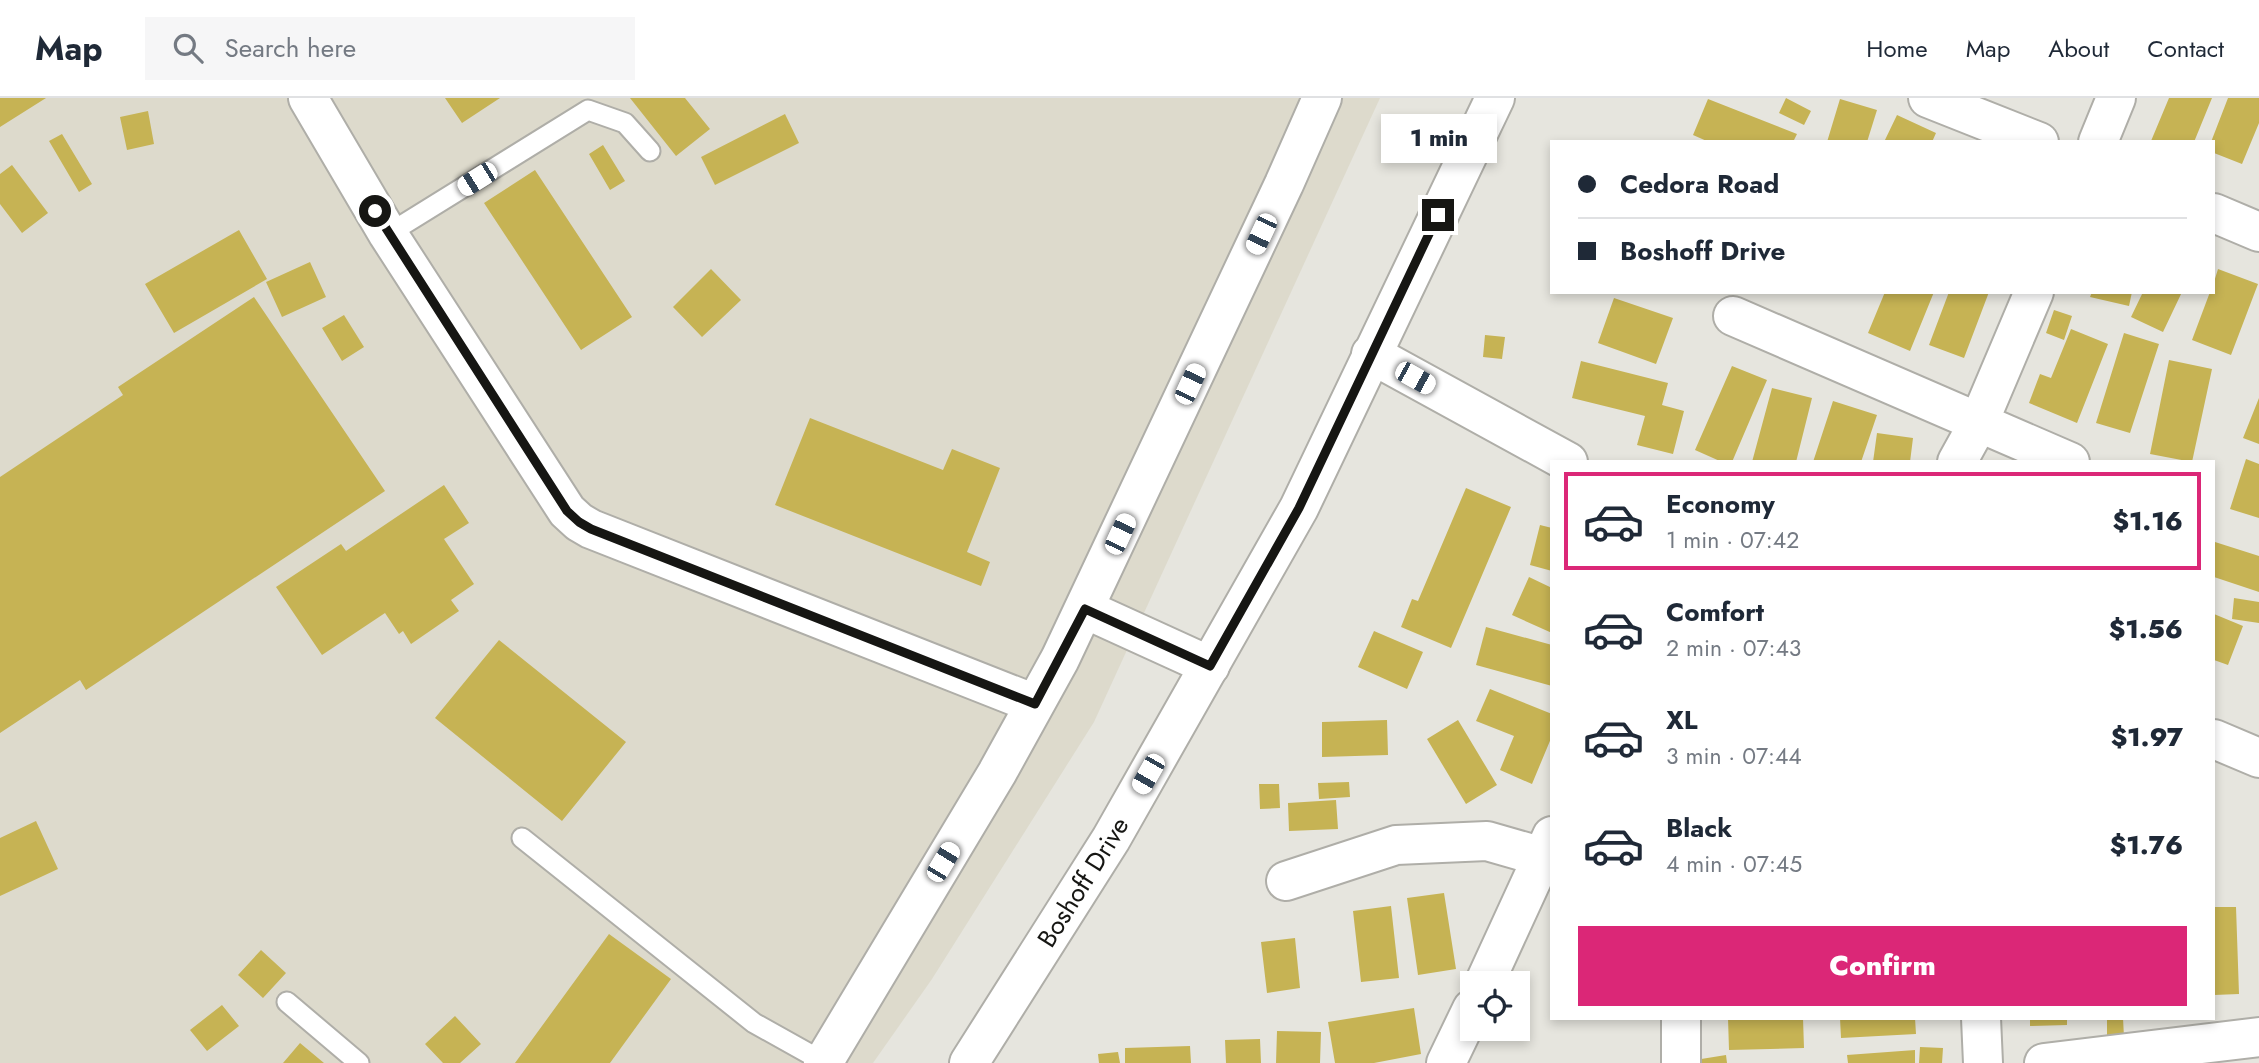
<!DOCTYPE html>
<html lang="en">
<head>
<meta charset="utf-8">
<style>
	:root { --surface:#fff; --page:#f6f6f7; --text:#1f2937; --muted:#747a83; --line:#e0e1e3; --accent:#db2777 }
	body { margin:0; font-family:Jost,sans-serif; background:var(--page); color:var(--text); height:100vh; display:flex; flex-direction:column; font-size:26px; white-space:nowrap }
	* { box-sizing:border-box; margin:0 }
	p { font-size:23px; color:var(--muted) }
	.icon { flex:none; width:38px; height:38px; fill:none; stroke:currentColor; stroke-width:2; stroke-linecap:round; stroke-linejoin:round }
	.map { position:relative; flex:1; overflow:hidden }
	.drawer { position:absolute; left:1550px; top:362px; width:665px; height:560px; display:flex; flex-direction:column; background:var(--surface); border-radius:0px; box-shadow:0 4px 10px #0003 }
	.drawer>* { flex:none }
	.banner { position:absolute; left:1550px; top:42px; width:665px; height:154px; border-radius:0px; box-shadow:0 4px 10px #0003; display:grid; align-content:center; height:154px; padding:0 28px; background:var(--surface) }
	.fabs { position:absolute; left:1460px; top:873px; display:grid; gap:14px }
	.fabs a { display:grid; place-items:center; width:70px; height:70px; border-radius:0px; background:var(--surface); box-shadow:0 4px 10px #0003; font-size:35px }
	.end { position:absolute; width:32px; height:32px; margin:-16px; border:9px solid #161613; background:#fff; box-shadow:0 0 0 4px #fff }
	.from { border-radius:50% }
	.bubble { position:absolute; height:49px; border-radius:0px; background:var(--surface); box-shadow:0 4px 10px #0003; font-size:23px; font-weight:800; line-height:49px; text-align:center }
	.car { position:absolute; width:21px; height:42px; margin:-21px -10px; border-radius:9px; box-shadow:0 0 5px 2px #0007; background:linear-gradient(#fff 24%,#345 0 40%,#fff 0 76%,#345 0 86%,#fff 0) }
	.banner b { display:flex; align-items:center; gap:24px; height:66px; font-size:26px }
	.banner b+b { border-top:2px solid var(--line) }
	.banner i { width:18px; height:18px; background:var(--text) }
	ul { padding:12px 0 0; list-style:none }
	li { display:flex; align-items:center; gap:21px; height:98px; margin:0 14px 10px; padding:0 14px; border:4px solid transparent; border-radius:0px }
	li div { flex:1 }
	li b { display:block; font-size:26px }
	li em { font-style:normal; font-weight:800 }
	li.selected { border-color:var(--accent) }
	li>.icon { width:63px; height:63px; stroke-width:1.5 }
	.cta { display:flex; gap:14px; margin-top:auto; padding:14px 28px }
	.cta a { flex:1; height:80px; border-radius:0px; background:var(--accent); color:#fff; font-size:28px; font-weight:800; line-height:80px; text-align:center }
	header { display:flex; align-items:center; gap:42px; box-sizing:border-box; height:98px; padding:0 35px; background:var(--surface); border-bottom:2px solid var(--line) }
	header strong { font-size:33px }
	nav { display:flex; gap:38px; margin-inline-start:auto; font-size:24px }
	.search { width:490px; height:63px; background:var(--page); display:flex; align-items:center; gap:18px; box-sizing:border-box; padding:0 24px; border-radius:0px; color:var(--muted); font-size:26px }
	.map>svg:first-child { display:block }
	.built { fill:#dddacc }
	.building { fill:#c6b354 }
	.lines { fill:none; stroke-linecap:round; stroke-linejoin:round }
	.lane-casing { stroke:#afaea8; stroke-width:23 }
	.street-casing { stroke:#afaea8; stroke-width:42 }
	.secondary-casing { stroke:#afaea8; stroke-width:42 }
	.lane { stroke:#fff; stroke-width:19 }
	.street { stroke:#fff; stroke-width:38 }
	.secondary { stroke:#fff; stroke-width:38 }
	.route { stroke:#161613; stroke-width:9 }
	.labels { text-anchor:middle; stroke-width:6; stroke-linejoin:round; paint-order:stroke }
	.street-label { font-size:26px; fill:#161613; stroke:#fff }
</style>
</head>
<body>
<header>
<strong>Map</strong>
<div class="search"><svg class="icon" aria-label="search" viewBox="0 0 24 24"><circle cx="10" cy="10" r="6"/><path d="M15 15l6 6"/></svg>Search here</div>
<nav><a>Home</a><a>Map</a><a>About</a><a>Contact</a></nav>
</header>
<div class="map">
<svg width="2259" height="965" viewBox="0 0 2259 965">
	<rect width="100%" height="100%" fill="#e6e5de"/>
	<path class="built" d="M0 0H1380L1094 624 932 881 873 965H0Z"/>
	<path class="building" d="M0 0H46L0 29Z
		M445 0H500L462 25Z
		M630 0H685L710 31 676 58Z
		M1786 0 1811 13 1804 27 1779 15Z
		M2169 0H2212L2194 44 2151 43Z
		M2228 0H2259V25L2242 66 2214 55V44H2211Z
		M1708 1 1797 36 1793 44H1709L1693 37Z
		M1840 1 1877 12 1867 44H1827Z
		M148 13 154 46 127 52 120 19Z
		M785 16 799 45 715 87 701 59Z
		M1897 17 1936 35 1932 44H1884Z
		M62 36 92 86 79 94 49 43Z
		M603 47 625 83 610 92 589 56Z
		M12 67 48 115 22 135 0 106V76Z
		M535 72 632 219 581 252 484 105Z
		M239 132 267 181 174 235 145 186Z
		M310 164 326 199 282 219 266 184Z
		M711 171 741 202 702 239 673 209Z
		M2218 171 2258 186 2231 257 2192 242 2210 194H2214V184Z
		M1885 194H1934L1910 253 1868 235Z
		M1949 194H1989L1964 260 1929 247Z
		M2092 194H2132L2129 208 2090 199Z
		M2143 194H2182L2163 234 2131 219Z
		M254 199 385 393 86 592 80 582 0 635V379L123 297 118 289Z
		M1614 200 1673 220 1656 266 1598 245Z
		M2054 212 2072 218 2064 242 2046 235Z
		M344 217 364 249 342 263 322 230Z
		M2071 231 2108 246 2077 325 2029 305 2040 276 2051 280Z
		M2124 235 2159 246 2130 335 2096 325Z
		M1485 237 1505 239 1502 261 1483 259Z
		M2169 262 2212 271 2192 364 2150 356Z
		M1581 263 1668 285 1662 307 1684 313 1673 356 1637 347 1645 318 1572 300Z
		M1732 268 1767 282 1732 364H1722L1695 352Z
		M1772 290 1812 300 1796 364H1752Z
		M2259 300V346L2243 340Z
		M1833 303 1877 317 1861 364H1813Z
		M810 320 943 372 952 351 1000 370 967 454 990 464 981 488 775 407Z
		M1877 335 1913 340 1910 364H1873Z
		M2246 361 2259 366V420L2230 411Z
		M444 387 469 425 444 441 474 486 451 502 459 513 411 546 403 533 399 536 385 515 322 557 276 489 341 446 346 453Z
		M1466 390 1511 409 1451 550 1401 529 1412 501 1418 503Z
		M1540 427 1552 430V473L1530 467Z
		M2215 444 2259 458V494L2214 479Z
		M1529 479 1552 490V535L1512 517Z
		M2234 500 2259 504V525L2232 521Z
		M2214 516 2243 528 2228 567 2214 562Z
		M1486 529 1552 547V588L1476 567Z
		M1374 533 1423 554 1407 591 1358 569Z
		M499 542 626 644 562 723 435 620Z
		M1490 591 1552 616V638L1532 686 1500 672 1514 638 1476 623Z
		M1387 622 1388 657 1322 659V624Z
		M1458 622 1497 687 1466 706 1427 641Z
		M1349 684 1350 699 1319 701 1318 685Z
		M1259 686H1279L1280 710 1260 711Z
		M1336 702 1338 731 1289 733 1288 705Z
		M36 723 58 771 0 798V740Z
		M1444 795 1456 871 1418 877 1407 800Z
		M1391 808 1399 880 1361 884 1353 813Z
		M2214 809H2236L2239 896 2214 897Z
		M609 836 671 881 610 965H515Z
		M1295 840 1300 890 1267 895 1261 844Z
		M261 852 286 875 263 900 238 877Z
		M222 907 239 928 207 953 190 932Z
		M1414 910 1421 956 1374 965H1335L1328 924Z
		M455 918 481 946 460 965H443L425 946Z
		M1728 920H1803L1804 950 1729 952Z
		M1840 920H1915L1916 936 1841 940Z
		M2030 920H2067V927L2030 928Z
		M2107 920H2123L2124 939H2107Z
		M1277 933 1321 934 1320 965H1276Z
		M1260 941 1261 965H1226L1225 942Z
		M300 945 324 965H283Z
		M1190 948 1191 965H1125V950Z
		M1920 949 1943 950 1942 965H1919Z
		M1915 952V965H1848L1847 957Z
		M1118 954 1120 965H1099L1098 956Z
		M1726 957 1727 965H1696L1695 962Z"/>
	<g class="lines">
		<defs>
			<path id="lane" d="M388 136 588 12 625 25 650 53
				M522 740 754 925 824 964
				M287 904 359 965"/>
			<path id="street" d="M308 0 388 136 567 413 579 424 591 431 1035 606
				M1928 0 2039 44
				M2098 44 2116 0
				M2214 115 2259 134
				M1733 218 2070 364
				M1371 256 1568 364
				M1957 364 1978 326 2034 194
				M1085 511 1210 568
				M2214 641 2259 660
				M1286 783 1396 747 1487 743 1543 759 1552 764
				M1484 886 1552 738
				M1681 920V965
				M1981 920 1983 965
				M823 965 997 675 1060 561 1284 86 1322 0
				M1446 965 1472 911
				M2044 965 2259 939"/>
			<path id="secondary" d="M969 965 1111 741 1299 410 1495 0"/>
		</defs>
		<use href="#lane" class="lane-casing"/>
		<use href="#street" class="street-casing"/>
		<use href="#secondary" class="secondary-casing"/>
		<use href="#lane" class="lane"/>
		<use href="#street" class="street"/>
		<use href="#secondary" class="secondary"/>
	</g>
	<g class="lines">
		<path class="route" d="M375 113 567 413 579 424 591 431 1035 606 1085 511 1210 568 1299 410 1438 117"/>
	</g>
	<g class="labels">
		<g class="street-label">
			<text transform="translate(1083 784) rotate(-58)" y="9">Boshoff Drive</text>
		</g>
	</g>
</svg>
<div class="fabs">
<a><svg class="icon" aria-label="locate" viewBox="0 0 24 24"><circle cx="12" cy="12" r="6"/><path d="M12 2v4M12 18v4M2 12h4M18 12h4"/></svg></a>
</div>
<i class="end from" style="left:375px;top:113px"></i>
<i class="end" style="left:1438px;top:117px"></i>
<div class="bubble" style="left:1381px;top:16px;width:116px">1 min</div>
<i class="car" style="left:477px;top:81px;rotate:238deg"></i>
<i class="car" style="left:1261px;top:136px;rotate:205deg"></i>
<i class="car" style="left:1415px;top:280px;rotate:119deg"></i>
<i class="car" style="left:1190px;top:286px;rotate:25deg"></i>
<i class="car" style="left:1120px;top:436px;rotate:25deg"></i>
<i class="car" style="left:1148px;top:676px;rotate:210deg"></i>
<i class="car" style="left:943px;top:764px;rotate:31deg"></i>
<div class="banner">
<b><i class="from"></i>Cedora Road</b>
<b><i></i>Boshoff Drive</b>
</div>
<section class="drawer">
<ul>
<li class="selected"><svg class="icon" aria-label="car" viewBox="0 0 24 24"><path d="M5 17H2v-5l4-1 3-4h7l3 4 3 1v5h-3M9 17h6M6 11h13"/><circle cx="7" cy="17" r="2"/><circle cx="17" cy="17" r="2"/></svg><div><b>Economy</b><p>1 min · 07:42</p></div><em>$1.16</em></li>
<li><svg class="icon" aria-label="car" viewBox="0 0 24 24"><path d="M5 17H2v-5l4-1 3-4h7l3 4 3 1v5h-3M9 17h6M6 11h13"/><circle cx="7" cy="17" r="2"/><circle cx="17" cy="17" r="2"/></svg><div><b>Comfort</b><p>2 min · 07:43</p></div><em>$1.56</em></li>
<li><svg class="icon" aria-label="car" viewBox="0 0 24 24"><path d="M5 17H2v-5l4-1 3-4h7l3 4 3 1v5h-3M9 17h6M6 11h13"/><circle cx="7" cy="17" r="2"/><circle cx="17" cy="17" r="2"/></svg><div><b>XL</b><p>3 min · 07:44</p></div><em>$1.97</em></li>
<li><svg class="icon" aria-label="car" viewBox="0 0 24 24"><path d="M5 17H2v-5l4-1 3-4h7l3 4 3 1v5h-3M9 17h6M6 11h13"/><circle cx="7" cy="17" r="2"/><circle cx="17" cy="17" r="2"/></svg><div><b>Black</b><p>4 min · 07:45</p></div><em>$1.76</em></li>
</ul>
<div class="cta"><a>Confirm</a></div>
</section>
</div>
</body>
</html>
